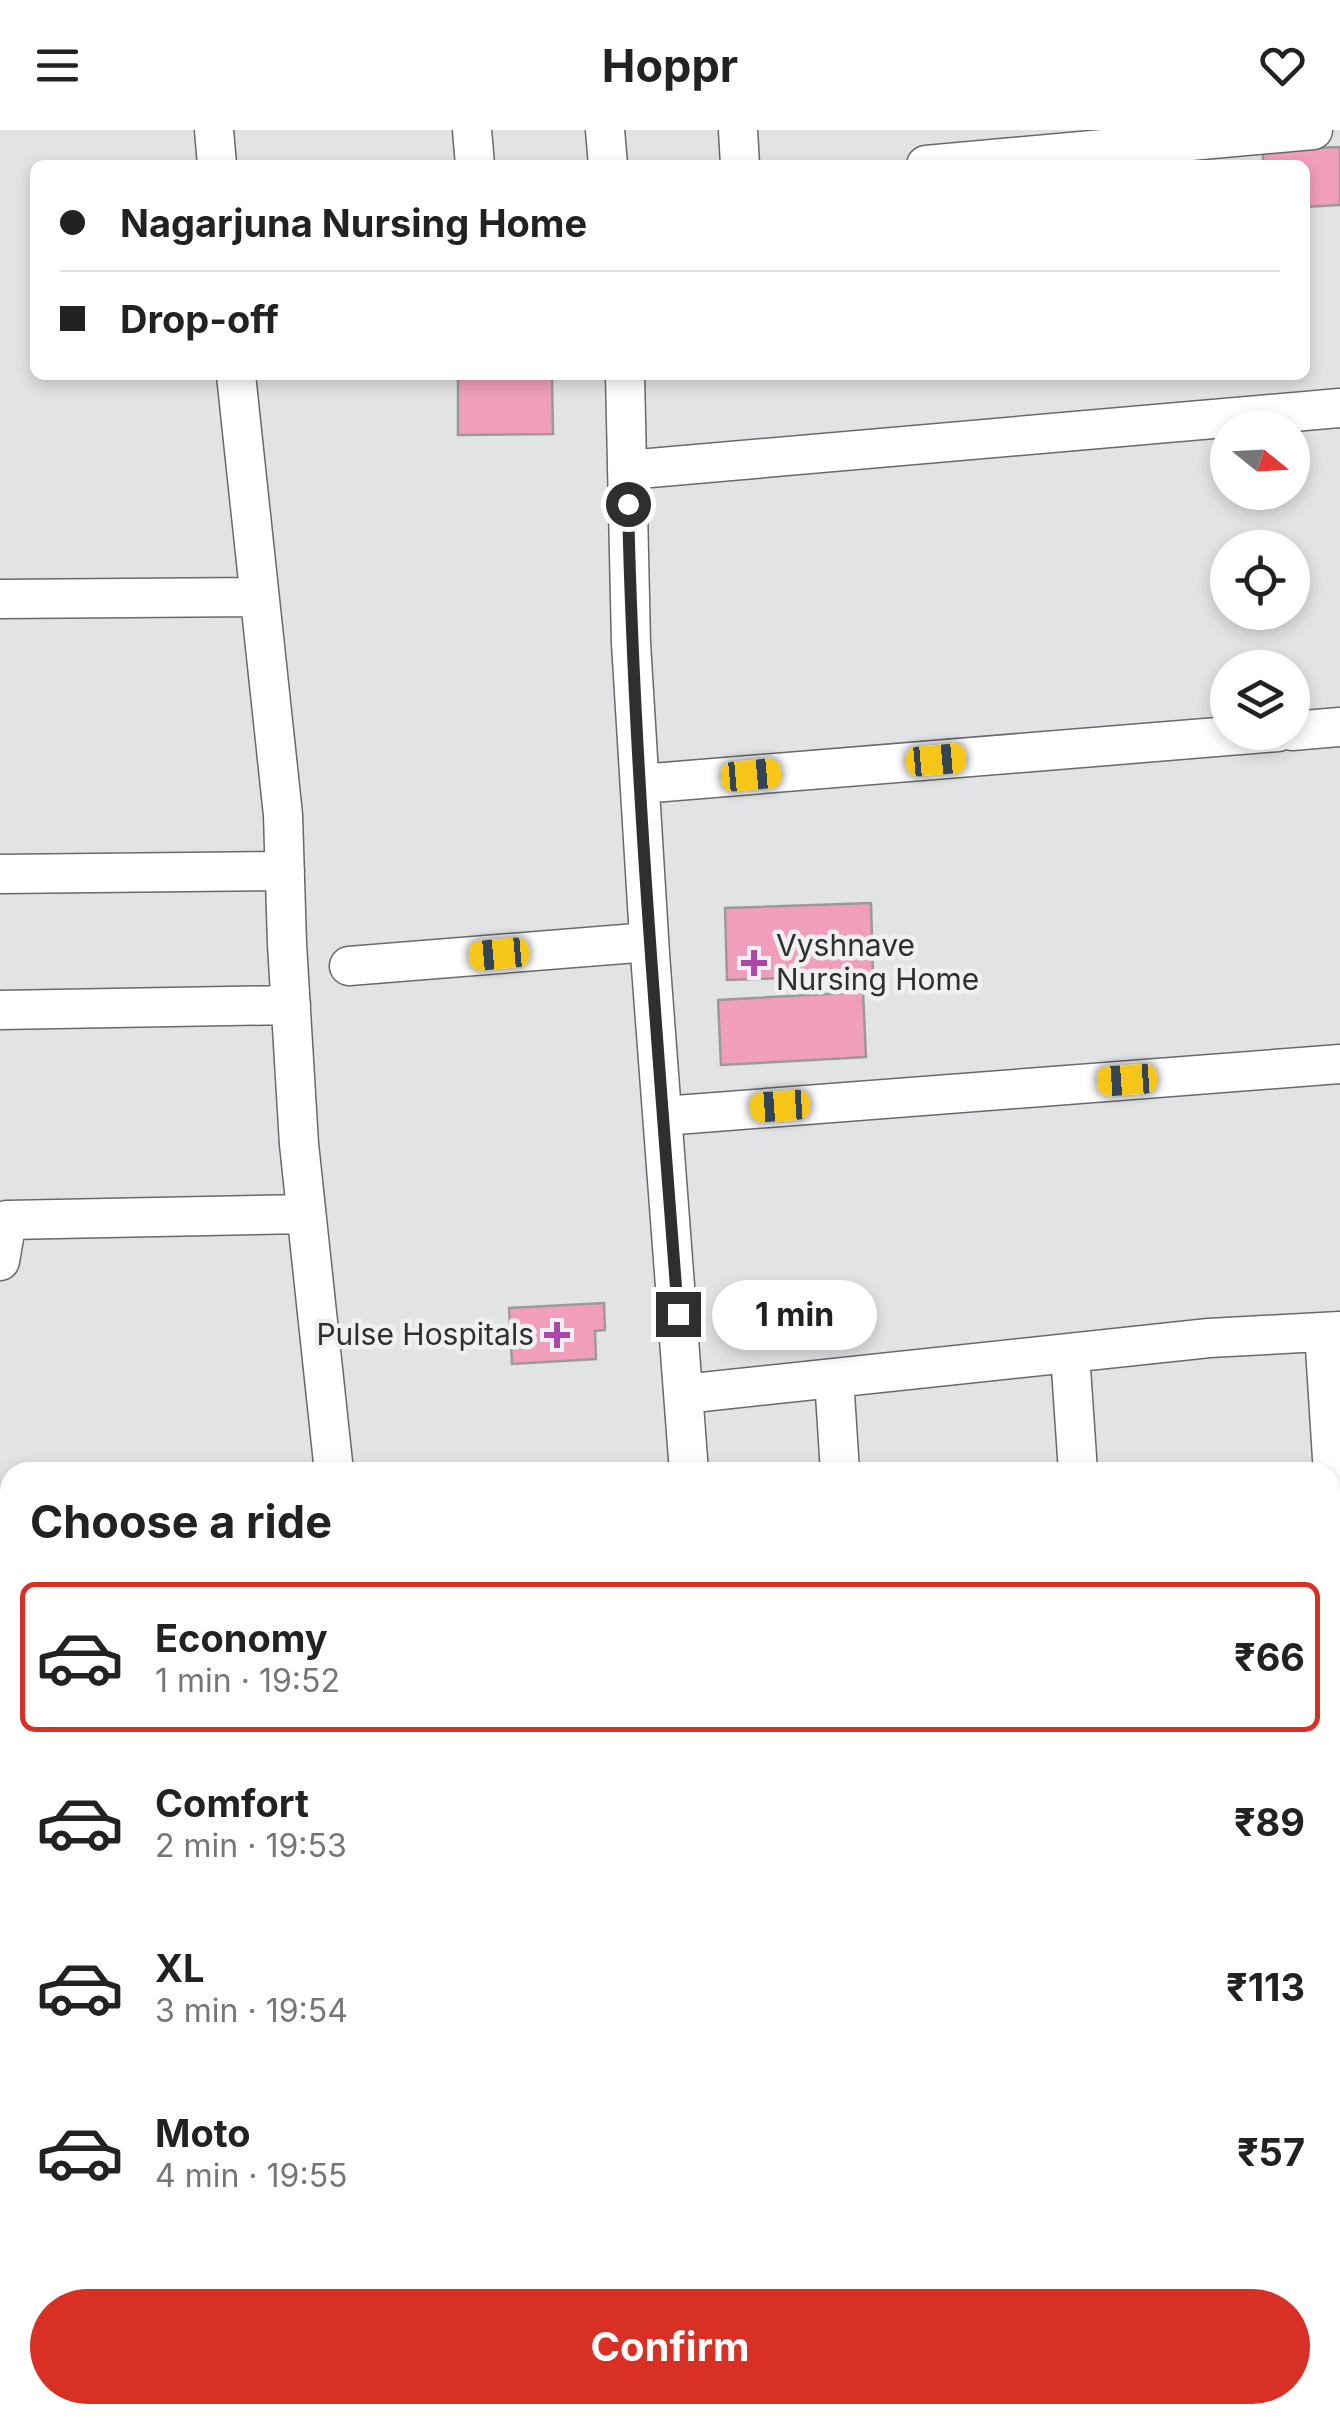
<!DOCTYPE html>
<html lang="en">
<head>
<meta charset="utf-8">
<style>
	:root { --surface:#fff; --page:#f6f6f6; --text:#222; --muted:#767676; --line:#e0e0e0; --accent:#d93025 }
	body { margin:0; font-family:Inter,sans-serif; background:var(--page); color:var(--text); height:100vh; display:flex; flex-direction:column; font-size:38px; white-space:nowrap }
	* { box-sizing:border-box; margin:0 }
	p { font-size:32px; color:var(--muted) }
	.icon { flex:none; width:55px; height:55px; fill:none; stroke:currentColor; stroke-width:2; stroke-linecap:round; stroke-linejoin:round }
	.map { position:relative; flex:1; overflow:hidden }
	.sheet { position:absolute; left:0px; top:1332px; width:1340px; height:962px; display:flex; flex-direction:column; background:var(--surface); border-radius:30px 30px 0 0; box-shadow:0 5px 15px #0003 }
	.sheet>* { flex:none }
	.guide { position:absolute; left:30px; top:30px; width:1280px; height:220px; border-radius:15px; box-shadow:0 5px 15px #0003; display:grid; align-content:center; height:220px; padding:0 30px; background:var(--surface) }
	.needle { width:65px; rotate:108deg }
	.controls { position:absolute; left:1210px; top:280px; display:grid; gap:20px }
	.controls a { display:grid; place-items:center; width:100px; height:100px; border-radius:50%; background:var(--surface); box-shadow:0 5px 15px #0003; font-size:50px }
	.end { position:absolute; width:45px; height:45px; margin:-22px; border:12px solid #2f2f30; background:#fff; box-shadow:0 0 0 5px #fff }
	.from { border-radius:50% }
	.bubble { position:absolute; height:70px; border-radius:35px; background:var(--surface); box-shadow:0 5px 15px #0003; font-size:32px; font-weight:700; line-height:70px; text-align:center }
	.car { position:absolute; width:30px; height:60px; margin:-30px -15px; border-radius:12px; box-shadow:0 0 8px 2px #0007; background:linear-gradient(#f5c518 24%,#345 0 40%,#f5c518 0 76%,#345 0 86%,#f5c518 0) }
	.guide b { display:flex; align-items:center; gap:35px; height:95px; font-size:38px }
	.guide b+b { border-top:2px solid var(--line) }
	.guide i { width:25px; height:25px; background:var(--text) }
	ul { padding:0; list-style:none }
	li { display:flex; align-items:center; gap:30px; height:150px; margin:0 20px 15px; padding:0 10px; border:5px solid transparent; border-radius:15px }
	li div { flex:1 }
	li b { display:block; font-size:38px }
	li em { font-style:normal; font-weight:700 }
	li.selected { border-color:var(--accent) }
	li>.icon { width:90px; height:90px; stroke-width:1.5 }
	h2 { padding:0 30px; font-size:45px; line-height:120px }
	.primary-button { display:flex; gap:20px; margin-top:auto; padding:20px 30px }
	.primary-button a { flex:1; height:115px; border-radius:60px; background:var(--accent); color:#fff; font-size:40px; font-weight:700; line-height:115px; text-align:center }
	header { display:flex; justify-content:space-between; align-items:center; height:130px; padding:0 30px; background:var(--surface); font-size:45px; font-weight:700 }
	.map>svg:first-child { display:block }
	.building { fill:#f19ebc; stroke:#9c999a; stroke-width:2.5 }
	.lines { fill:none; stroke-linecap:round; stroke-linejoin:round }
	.minor-casing { stroke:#68696a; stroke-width:41 }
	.minor { stroke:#fff; stroke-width:38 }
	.route { stroke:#2f2f30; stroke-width:12 }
	.poi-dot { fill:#ac46aa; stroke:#eff0f2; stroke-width:4 }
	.labels { text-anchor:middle; stroke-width:9; stroke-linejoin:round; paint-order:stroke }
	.poi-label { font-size:30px; fill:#2f2f30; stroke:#eff0f2; text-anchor:start }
</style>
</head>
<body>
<header><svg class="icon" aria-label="menu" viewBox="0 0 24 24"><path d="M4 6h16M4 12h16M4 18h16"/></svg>Hoppr<svg class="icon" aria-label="heart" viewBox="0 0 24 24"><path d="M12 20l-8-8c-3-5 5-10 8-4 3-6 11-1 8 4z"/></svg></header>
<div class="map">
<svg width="1340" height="2294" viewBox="0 0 1340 2294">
	<rect width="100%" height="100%" fill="#e2e3e5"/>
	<path class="building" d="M1340 17V75L1305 77V35H1263V20Z
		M458 245H552L553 304 458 305Z
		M871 773 873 845 727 850 725 778Z
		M863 862 866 927 721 935 718 870Z
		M604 1173 605 1200 595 1201 596 1229 512 1234 509 1178Z"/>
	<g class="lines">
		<defs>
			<path id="minor" d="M214 0 217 35
				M472 0 475 35
				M605 0 608 35
				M738 0 740 35
				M926 35 1313 0
				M236 245 283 685 287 814 299 1014 334 1342
				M625 245 631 513 650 824 689 1342
				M627 340 1340 278
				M0 469 259 467
				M1292 601 1340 597
				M640 654 1278 602
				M0 744 285 741
				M349 836 649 812
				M0 880 291 875
				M663 986 1340 934
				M0 1131 7 1090 306 1084
				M1324 1202 1340 1455
				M1070 1223 1078 1342
				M834 1248 840 1342
				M684 1264 1209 1208 1340 1201
				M1330 1800 1340 1799
				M0 1912H10
				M1330 2116H1340
				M786 2285 787 2294
				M374 2294V2285"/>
		</defs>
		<use href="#minor" class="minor-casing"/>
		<use href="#minor" class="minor"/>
	</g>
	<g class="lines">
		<path class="route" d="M628 374C634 645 658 915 678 1184"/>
	</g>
	<g class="poi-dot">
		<path d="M749 818h10v10h10v10h-10v10h-10v-10h-10v-10h10z"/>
		<path d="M552 1190h10v10h10v10h-10v10h-10v-10h-10v-10h10z"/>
	</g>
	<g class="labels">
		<g class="poi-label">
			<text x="776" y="826">Vyshnave<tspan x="776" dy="34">Nursing Home</tspan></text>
			<text x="534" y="1215" text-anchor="end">Pulse Hospitals</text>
		</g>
	</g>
</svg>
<div class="controls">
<a><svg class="needle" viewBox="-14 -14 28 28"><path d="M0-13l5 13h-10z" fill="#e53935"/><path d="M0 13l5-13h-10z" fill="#767676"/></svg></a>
<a><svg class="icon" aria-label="locate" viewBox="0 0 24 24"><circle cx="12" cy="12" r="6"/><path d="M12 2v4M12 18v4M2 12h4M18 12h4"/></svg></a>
<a><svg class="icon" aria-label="layers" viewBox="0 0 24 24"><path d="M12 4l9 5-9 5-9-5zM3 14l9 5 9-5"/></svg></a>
</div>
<i class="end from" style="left:628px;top:374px"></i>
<i class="end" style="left:678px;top:1184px"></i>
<div class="bubble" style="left:712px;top:1150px;width:165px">1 min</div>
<i class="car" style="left:936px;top:630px;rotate:85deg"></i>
<i class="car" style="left:751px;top:645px;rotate:85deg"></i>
<i class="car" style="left:499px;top:824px;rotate:265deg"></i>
<i class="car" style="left:1127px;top:950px;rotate:266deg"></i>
<i class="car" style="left:780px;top:976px;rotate:266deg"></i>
<div class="guide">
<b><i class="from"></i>Nagarjuna Nursing Home</b>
<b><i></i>Drop-off</b>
</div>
<section class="sheet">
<h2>Choose a ride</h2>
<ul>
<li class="selected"><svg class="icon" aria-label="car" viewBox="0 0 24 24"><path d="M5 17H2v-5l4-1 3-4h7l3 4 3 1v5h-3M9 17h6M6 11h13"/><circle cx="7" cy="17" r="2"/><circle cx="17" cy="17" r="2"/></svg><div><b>Economy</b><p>1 min · 19:52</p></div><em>₹66</em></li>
<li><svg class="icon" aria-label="car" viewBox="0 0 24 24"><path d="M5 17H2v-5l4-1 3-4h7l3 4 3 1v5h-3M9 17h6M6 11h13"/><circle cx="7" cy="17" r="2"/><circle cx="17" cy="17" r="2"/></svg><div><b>Comfort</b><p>2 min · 19:53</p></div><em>₹89</em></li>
<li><svg class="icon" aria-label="car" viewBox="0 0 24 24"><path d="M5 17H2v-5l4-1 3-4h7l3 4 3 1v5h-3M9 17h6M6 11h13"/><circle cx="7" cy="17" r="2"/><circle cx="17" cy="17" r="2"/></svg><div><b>XL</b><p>3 min · 19:54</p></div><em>₹113</em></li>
<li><svg class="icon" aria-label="car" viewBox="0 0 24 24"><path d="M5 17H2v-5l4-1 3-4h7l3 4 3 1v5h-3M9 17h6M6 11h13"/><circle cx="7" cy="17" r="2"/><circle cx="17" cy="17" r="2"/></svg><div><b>Moto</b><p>4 min · 19:55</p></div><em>₹57</em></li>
</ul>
<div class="primary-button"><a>Confirm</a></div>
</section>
</div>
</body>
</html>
